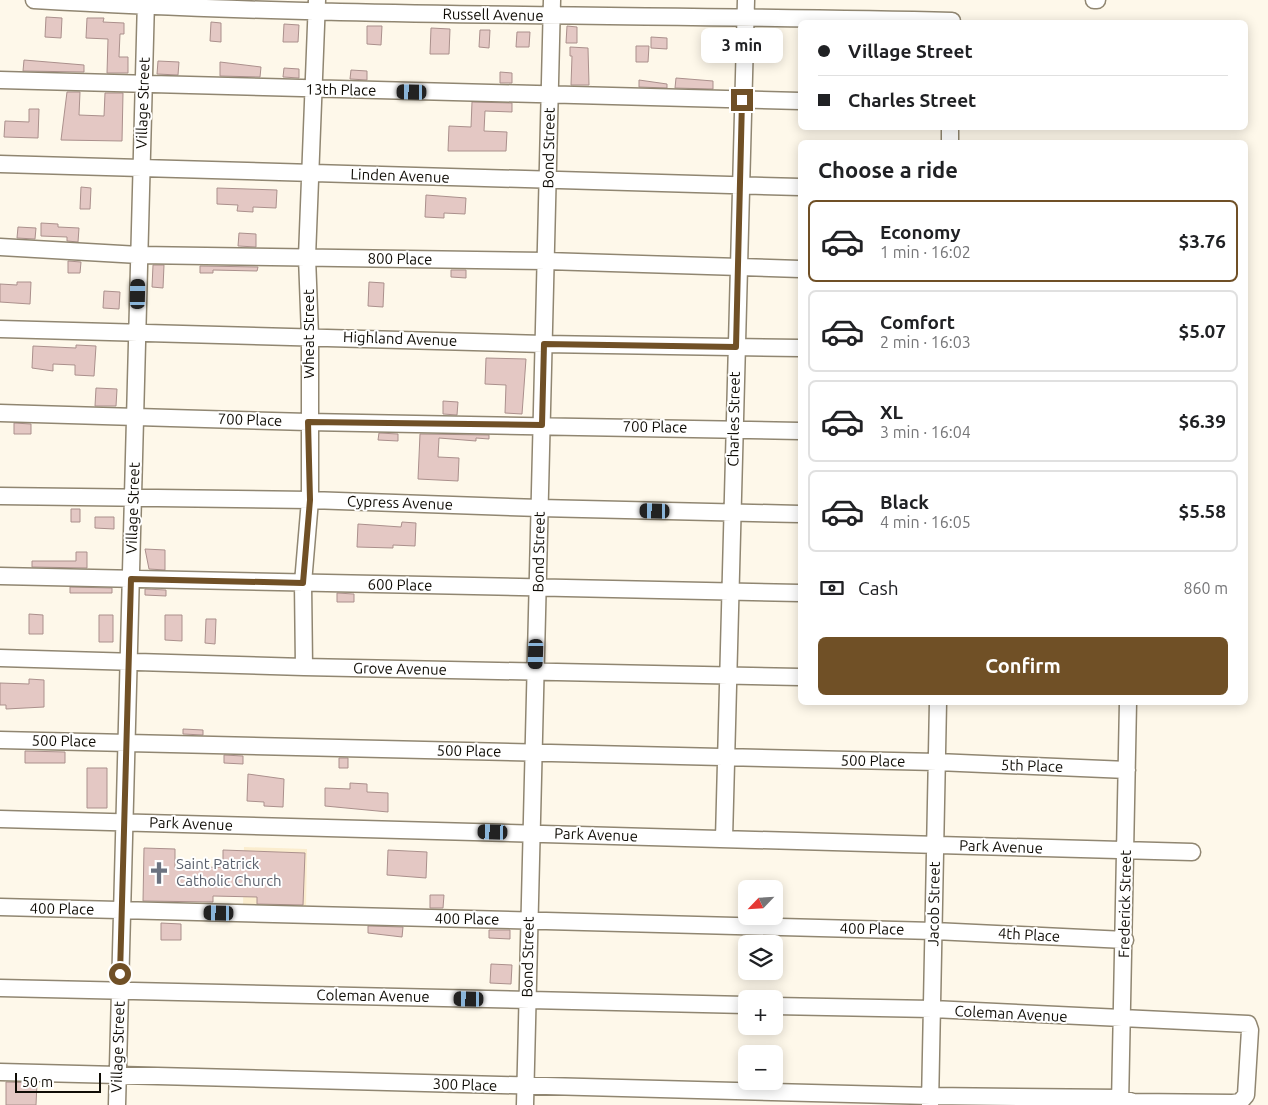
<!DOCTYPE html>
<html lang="en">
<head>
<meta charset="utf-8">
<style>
	:root { --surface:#fff; --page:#f6f6f6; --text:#202124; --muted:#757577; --line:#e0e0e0; --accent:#705026 }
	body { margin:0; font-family:Ubuntu,sans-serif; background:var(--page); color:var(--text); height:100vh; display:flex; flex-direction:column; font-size:19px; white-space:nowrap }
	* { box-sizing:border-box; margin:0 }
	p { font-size:16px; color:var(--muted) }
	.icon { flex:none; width:28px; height:28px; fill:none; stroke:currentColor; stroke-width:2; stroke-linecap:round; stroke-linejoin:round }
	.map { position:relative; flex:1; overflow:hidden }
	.details { position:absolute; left:798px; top:140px; width:450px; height:565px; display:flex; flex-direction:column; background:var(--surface); border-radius:8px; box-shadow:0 2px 12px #0003 }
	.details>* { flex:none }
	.guide { position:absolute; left:798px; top:20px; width:450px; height:110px; border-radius:8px; box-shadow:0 2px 12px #0003; display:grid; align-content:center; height:110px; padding:0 20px; background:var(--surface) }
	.needle { width:32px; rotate:245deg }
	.fabs { position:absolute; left:738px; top:880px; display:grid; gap:10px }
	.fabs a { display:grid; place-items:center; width:45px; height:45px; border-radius:8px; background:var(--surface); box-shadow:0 2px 12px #0003; font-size:25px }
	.scale { position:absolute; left:15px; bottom:12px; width:86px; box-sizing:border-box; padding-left:5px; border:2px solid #100d06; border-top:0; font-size:14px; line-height:18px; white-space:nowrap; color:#100d06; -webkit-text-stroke:4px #fff; paint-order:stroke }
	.end { position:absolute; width:22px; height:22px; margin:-11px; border:6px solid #705026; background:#fff; box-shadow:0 0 0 2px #fff }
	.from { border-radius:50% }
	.bubble { position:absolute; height:35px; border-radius:8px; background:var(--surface); box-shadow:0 2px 12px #0003; font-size:16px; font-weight:700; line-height:35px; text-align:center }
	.car { position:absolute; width:15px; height:30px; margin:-15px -8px; border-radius:6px; box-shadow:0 0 4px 1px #0007; background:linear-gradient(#222 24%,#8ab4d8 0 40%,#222 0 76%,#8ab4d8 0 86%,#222 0) }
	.guide b { display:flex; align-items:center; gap:18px; height:48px; font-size:19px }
	.guide b+b { border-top:1px solid var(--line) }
	.guide i { width:12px; height:12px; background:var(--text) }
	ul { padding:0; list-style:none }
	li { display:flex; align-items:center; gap:15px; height:82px; margin:0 10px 8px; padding:0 10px; border:2px solid var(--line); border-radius:8px }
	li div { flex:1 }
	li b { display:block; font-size:19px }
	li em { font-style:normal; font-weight:700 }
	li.active { border-color:var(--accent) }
	li>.icon { width:45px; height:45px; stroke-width:1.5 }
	h2 { padding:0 20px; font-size:22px; line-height:60px }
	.pay { display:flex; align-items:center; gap:12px; height:55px; padding:0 20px; font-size:19px }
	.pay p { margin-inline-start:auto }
	.button { display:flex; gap:10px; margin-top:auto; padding:10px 20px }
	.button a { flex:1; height:58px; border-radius:8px; background:var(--accent); color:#fff; font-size:20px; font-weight:700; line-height:58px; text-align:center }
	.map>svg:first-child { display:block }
	.built { fill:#fbedce }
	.building { fill:#e4c8c4; stroke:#ab908c }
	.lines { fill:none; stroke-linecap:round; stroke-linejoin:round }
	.minor-casing { stroke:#908671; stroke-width:19 }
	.minor { stroke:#fff; stroke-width:16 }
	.route { stroke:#705026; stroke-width:6 }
	.labels { text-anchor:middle; stroke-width:4; stroke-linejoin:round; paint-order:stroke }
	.street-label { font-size:15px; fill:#100d06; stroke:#fff }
	.worship-label { font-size:15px; fill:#5b616d; stroke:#fff; text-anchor:start }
</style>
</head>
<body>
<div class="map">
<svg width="1268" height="1105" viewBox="0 0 1268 1105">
	<rect width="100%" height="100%" fill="#fef8ea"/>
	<path class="built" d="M244 847 307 849 306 909 243 908Z"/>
	<path class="building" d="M46 17 62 18 61 38 45 37Z
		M87 18H104L103 22 124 23V34H120L119 57H128V73H107L108 39 86 38Z
		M211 22 221 23V42L210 41Z
		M284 24 299 25 298 42H283Z
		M367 26H382L381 45 367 44Z
		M567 26 577 27V43H566Z
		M431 28 450 29 449 54H430Z
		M480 30H490L489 48 479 47Z
		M517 32H530L529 47H516Z
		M651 37 667 38V49L651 48Z
		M636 46H649L648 62H636Z
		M570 47 588 48 589 85H571L572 56H570Z
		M24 60 84 65V72L23 71Z
		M158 61 179 62 178 75 157 74Z
		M220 62 261 67 260 77 220 76Z
		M284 68 299 69V78L283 77Z
		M351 70 367 71V80L350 79Z
		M500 72 512 73V83H500Z
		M676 78 713 81V89L675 88Z
		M639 80 667 84V88L639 87Z
		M67 92H80L79 115 104 116 105 93H123L122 141 61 140Z
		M472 102 512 103V112L485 111 484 131 507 132 506 151H448L449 126 471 127Z
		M29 109H39L38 138 4 137 5 121 29 122Z
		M81 187 91 188 90 209H80Z
		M217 188 277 190 276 208 253 207V212L237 211 238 205 217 204Z
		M426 195 466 198 465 214 444 213V218L425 217Z
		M41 223 58 224V227L79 228 78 242 67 241V237L41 236Z
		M18 227 36 228 35 239 17 238Z
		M239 233 256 234V247L238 246Z
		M68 261 81 262 80 273H68Z
		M153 265H164L163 288 152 287Z
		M200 266 258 267 257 271 213 270V273H200Z
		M451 270H466V278L451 277Z
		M17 282H31L30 304 0 302V284L17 285Z
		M369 282 384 283 383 307 368 306Z
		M104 291 120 292 119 309 103 308Z
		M76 345 96 346 94 376 75 375V365L53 364V371L32 368 33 346 76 348Z
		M486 358 526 359 522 414 505 413 506 385 485 384Z
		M96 388 117 389 116 406H95Z
		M443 401 458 402 457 415 443 414Z
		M14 423 31 424V434H14Z
		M379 433 398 434V441L378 440Z
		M420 434 489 435V439L476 438V441L439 438 438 457 459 458 458 481 418 479Z
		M71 509H80V522H71Z
		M95 517H114V529L95 528Z
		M402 522 416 523 415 546 393 545V548L357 547 358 524 401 527Z
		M145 549 165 550V570L149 569Z
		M76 552H87V568L32 567V561H76Z
		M70 587 112 588V593H70Z
		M145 589 166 590V596L145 595Z
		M337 593 354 594V602H337Z
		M29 614 43 615V634H29Z
		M99 615H113V642H99Z
		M165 615H182V641L165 640Z
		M206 619H216L215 644 205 643Z
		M29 679 44 680V707L6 709V705H0V683L29 684Z
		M183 729 203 730V735L183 734Z
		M25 751 65 752V763H25Z
		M224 755 243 756V764L224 763Z
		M339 758H348V768H339Z
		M87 768H107V808H87Z
		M248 774 284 779 283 807 264 806V802L247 801Z
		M350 783 367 784V792L388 793V812L325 806V788L350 789Z
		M144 848 175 849V868L223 867V850L305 853 303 905 257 904V897L213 896V902L143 901Z
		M388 850 427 852 426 878 387 875Z
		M430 895H444L443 908H430Z
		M161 923 181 924V940H161Z
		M368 926 403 927 402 937 368 933Z
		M489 930H510V939L489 938Z
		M491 964 512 965 511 984 490 983Z
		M6 1082 37 1083 36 1105H6Z"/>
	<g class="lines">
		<defs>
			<path id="minor" d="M34 0C340 18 646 14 952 21V22
				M1094 0H1097
				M0 80 800 101
				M950 142V128
				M0 164 800 187
				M0 247 139 255 546 261 800 269
				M0 329 544 344 800 348
				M0 413 308 422 800 431
				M0 496 310 500 540 508 800 514
				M0 576 800 593
				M0 658 304 667 800 677
				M304 667 303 583 310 500V336L307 257 317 0
				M0 740 937 762 1127 770
				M0 819 1192 852
				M724 839 746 0
				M0 907 934 931 1125 940
				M0 988 746 1005
				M0 1072 930 1096 1120 1098 1133 1102 1233 1103 1240 1102 1246 1095 1250 1030 1248 1024 932 1009 774 1006
				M117 1105 146 0
				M525 1105 552 0
				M930 1105 938 702
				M1120 1105 1128 702"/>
		</defs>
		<use href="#minor" class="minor-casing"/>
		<use href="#minor" class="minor"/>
	</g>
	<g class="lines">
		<path class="route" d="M120 974 131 579 303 583 310 500 308 422 542 425 544 344 736 347 742 100"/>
	</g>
	<defs>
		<symbol id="church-bare" viewBox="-9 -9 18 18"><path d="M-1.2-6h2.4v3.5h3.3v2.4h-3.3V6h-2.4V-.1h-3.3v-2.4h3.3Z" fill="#6b7280" stroke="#fff" stroke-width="2.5" paint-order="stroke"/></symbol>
	</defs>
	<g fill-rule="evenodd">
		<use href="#church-bare" x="143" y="857" width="32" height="32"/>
	</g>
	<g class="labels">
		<g class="street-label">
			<text transform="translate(493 15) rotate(1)" y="5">Russell Avenue</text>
			<text transform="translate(341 90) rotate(1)" y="5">13th Place</text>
			<text transform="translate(143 103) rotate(-88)" y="5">Village Street</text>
			<text transform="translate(549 148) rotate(-89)" y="5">Bond Street</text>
			<text transform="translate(400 176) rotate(2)" y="5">Linden Avenue</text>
			<text transform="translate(400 259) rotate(1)" y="5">800 Place</text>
			<text transform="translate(309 334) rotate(-90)" y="5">Wheat Street</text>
			<text transform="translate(400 339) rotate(2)" y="5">Highland Avenue</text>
			<text transform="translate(734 419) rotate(-89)" y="5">Charles Street</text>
			<text transform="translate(250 420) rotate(2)" y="5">700 Place</text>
			<text transform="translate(655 427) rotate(1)" y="5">700 Place</text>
			<text transform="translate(400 503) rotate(2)" y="5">Cypress Avenue</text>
			<text transform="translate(133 508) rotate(-88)" y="5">Village Street</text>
			<text transform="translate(539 552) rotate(-89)" y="5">Bond Street</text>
			<text transform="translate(400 585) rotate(1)" y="5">600 Place</text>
			<text transform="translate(400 669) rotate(1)" y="5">Grove Avenue</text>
			<text transform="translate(64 741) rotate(1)" y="5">500 Place</text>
			<text transform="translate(469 751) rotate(1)" y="5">500 Place</text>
			<text transform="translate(873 761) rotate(1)" y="5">500 Place</text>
			<text transform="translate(1032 766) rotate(2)" y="5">5th Place</text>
			<text transform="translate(191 824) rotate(2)" y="5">Park Avenue</text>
			<text transform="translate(596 835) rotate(2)" y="5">Park Avenue</text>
			<text transform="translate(1001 847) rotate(2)" y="5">Park Avenue</text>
			<text transform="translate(934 904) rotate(-89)" y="5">Jacob Street</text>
			<text transform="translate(1125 904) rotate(-89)" y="5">Frederick Street</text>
			<text transform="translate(62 909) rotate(1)" y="5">400 Place</text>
			<text transform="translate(467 919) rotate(1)" y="5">400 Place</text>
			<text transform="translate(872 929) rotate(1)" y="5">400 Place</text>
			<text transform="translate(1029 935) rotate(3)" y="5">4th Place</text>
			<text transform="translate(528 957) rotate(-89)" y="5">Bond Street</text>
			<text transform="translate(373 996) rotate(1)" y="5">Coleman Avenue</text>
			<text transform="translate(1011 1014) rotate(3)" y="5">Coleman Avenue</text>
			<text transform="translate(118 1047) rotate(-88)" y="5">Village Street</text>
			<text transform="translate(465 1085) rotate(2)" y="5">300 Place</text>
		</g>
		<g class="worship-label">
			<text x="176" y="869">Saint Patrick<tspan x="176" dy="17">Catholic Church</tspan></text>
		</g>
	</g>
</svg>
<div class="fabs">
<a><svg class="needle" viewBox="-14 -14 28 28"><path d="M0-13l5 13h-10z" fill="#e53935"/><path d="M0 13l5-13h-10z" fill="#757577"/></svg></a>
<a><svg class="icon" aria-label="layers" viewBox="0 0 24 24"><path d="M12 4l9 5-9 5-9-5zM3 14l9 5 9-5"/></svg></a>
<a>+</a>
<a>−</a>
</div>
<div class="scale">50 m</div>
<i class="end from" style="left:120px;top:974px"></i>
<i class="end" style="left:742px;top:100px"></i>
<div class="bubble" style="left:701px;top:28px;width:82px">3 min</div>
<i class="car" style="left:412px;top:92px;rotate:271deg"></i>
<i class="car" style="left:138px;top:294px;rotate:1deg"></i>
<i class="car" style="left:655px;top:511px;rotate:271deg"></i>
<i class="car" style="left:536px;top:654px;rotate:182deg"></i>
<i class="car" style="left:493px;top:832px;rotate:272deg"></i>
<i class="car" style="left:219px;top:913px;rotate:271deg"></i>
<i class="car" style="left:469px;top:999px;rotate:271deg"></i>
<div class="guide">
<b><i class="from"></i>Village Street</b>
<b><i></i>Charles Street</b>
</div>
<section class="details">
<h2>Choose a ride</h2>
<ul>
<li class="active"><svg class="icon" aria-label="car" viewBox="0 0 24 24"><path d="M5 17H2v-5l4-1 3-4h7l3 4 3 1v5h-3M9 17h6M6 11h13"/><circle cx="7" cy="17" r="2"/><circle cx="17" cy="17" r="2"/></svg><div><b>Economy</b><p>1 min · 16:02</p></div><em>$3.76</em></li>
<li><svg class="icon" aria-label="car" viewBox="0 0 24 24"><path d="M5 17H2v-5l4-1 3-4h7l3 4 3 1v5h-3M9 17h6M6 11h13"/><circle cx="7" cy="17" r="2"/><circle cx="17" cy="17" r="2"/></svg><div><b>Comfort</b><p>2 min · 16:03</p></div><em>$5.07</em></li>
<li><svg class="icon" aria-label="car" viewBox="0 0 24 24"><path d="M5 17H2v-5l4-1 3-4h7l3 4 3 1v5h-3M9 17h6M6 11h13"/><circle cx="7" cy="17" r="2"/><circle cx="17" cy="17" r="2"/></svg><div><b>XL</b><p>3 min · 16:04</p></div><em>$6.39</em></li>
<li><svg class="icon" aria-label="car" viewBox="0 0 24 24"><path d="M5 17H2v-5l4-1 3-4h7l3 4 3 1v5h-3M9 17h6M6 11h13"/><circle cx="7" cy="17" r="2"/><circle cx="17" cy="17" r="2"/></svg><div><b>Black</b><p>4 min · 16:05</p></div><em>$5.58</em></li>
</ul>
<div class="pay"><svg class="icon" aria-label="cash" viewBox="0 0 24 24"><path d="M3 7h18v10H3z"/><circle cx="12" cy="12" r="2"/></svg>Cash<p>860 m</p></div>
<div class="button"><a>Confirm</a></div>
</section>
</div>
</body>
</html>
